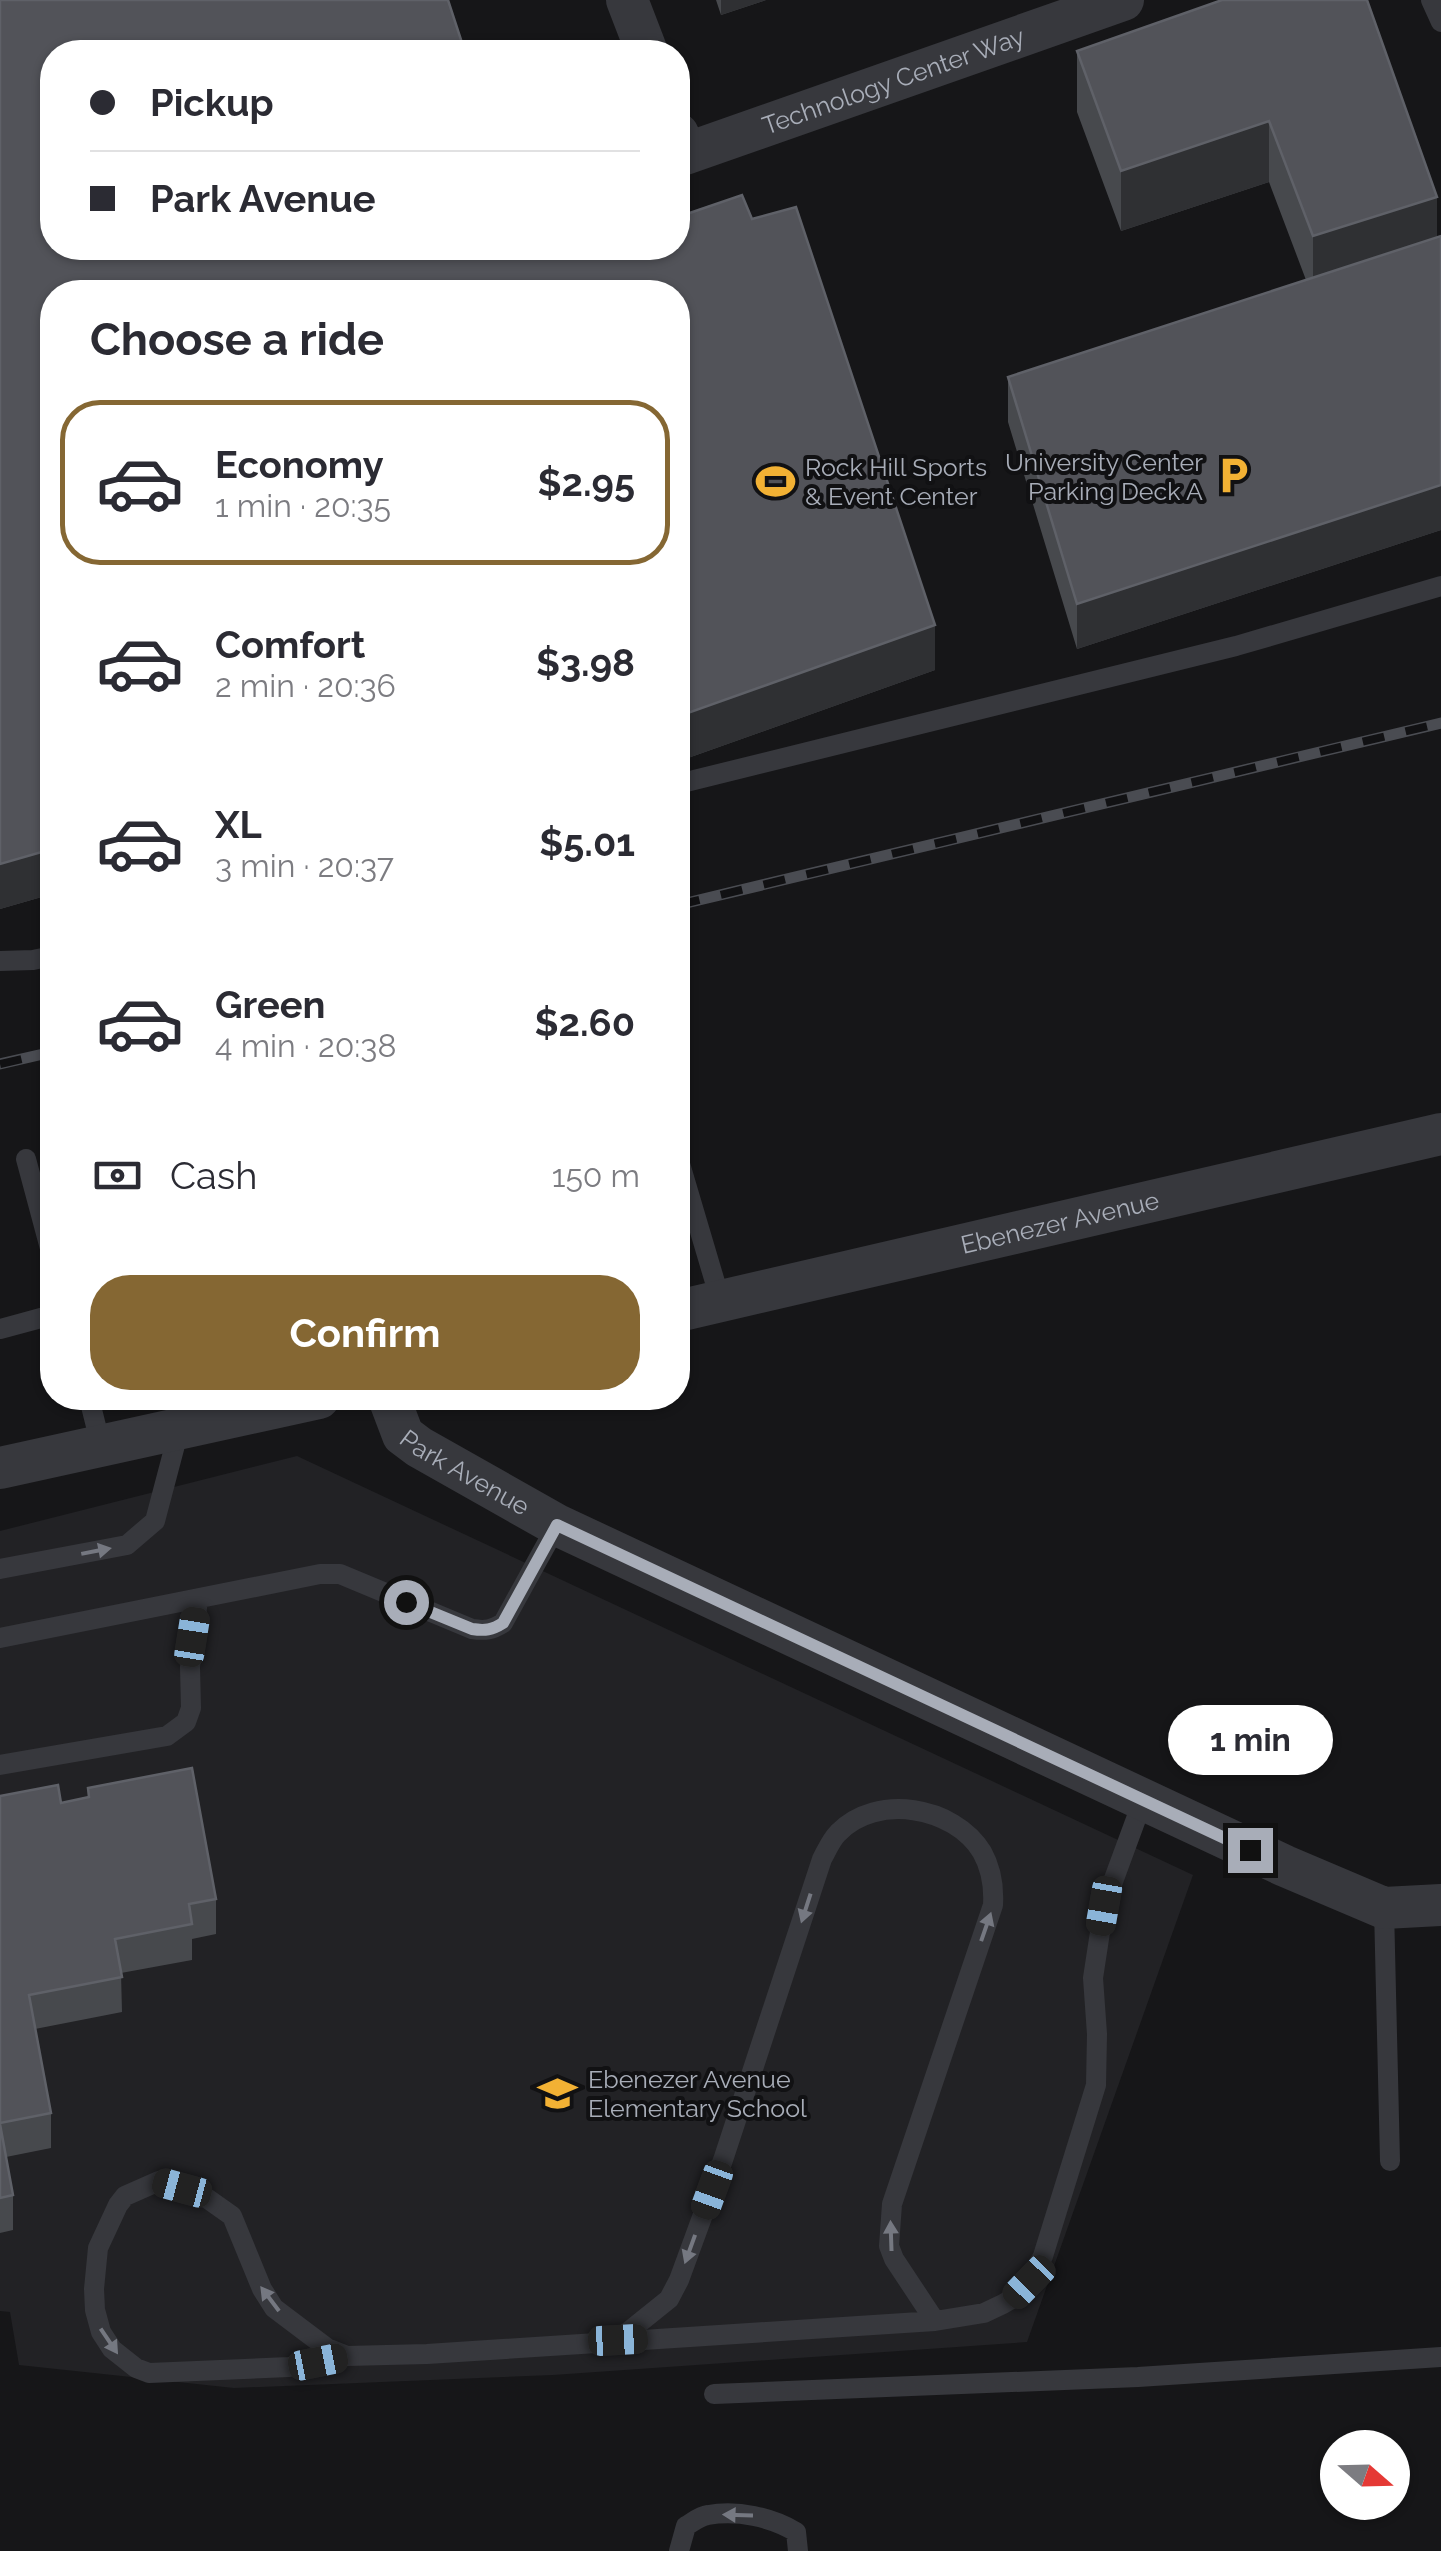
<!DOCTYPE html>
<html lang="en">
<head>
<meta charset="utf-8">
<style>
	:root { --surface:#fff; --page:#f2f2f3; --text:#2b2b33; --muted:#7c7c81; --line:#e1e1e2; --accent:#856733 }
	body { margin:0; font-family:Raleway,sans-serif; background:var(--page); color:var(--text); height:100vh; display:flex; flex-direction:column; font-size:38px; white-space:nowrap }
	* { box-sizing:border-box; margin:0 }
	p { font-size:32px; color:var(--muted) }
	.icon { flex:none; width:55px; height:55px; fill:none; stroke:currentColor; stroke-width:2; stroke-linecap:round; stroke-linejoin:round }
	.map { position:relative; flex:1; overflow:hidden }
	.sheet { position:absolute; left:40px; top:280px; width:650px; height:1130px; display:flex; flex-direction:column; background:var(--surface); border-radius:40px; box-shadow:0 2px 8px #0004 }
	.sheet>* { flex:none }
	.guide { position:absolute; left:40px; top:40px; width:650px; height:220px; border-radius:40px; box-shadow:0 2px 8px #0004; display:grid; align-content:center; height:220px; padding:0 50px; background:var(--surface) }
	.needle { width:65px; rotate:110deg }
	.controls { position:absolute; left:1320px; top:2430px; display:grid; gap:20px }
	.controls a { display:grid; place-items:center; width:90px; height:90px; border-radius:50%; background:var(--surface); box-shadow:0 2px 8px #0004; font-size:50px }
	.end { position:absolute; width:45px; height:45px; margin:-22px; border:12px solid #a8adb8; background:#111; box-shadow:0 0 0 5px #111 }
	.from { border-radius:50% }
	.bubble { position:absolute; height:70px; border-radius:35px; background:var(--surface); box-shadow:0 2px 8px #0004; font-size:32px; font-weight:700; line-height:70px; text-align:center }
	.car { position:absolute; width:30px; height:60px; margin:-30px -15px; border-radius:12px; box-shadow:0 0 8px 2px #0007; background:linear-gradient(#222 24%,#8ab4d8 0 40%,#222 0 76%,#8ab4d8 0 86%,#222 0) }
	.guide b { display:flex; align-items:center; gap:35px; height:95px; font-size:38px }
	.guide b+b { border-top:2px solid var(--line) }
	.guide i { width:25px; height:25px; background:var(--text) }
	ul { padding:0; list-style:none }
	li { display:flex; align-items:center; gap:30px; height:165px; margin:0 20px 15px; padding:0 30px; border:5px solid transparent; border-radius:40px }
	li div { flex:1 }
	li b { display:block; font-size:38px }
	li em { font-style:normal; font-weight:700 }
	li.on { border-color:var(--accent) }
	li>.icon { width:90px; height:90px; stroke-width:1.5 }
	h2 { padding:0 50px; font-size:45px; line-height:120px }
	.pay { display:flex; align-items:center; gap:25px; height:110px; padding:0 50px; font-size:38px }
	.pay p { margin-inline-start:auto }
	.button { display:flex; gap:20px; margin-top:auto; padding:20px 50px }
	.button a { flex:1; height:115px; border-radius:40px; background:var(--accent); color:#fff; font-size:40px; font-weight:700; line-height:115px; text-align:center }
	.map>svg:first-child { display:block }
	.built { fill:#222225 }
	.lines { fill:none; stroke-linecap:round; stroke-linejoin:round }
	.lane { stroke:#37383d; stroke-width:20 }
	.street { stroke:#37383d; stroke-width:42 }
	.rail-casing { stroke:#4a4c52; stroke-width:11 }
	.rail { stroke:#111113; stroke-width:8; stroke-dasharray:22; stroke-linecap:butt }
	.wall { fill:#47494d }
	.shaded-wall { fill:#2f3033 }
	.building { fill:#525359; stroke:#5f6168; stroke-width:2.5 }
	.oneway { fill:#757881 }
	.route { stroke:#a8adb8; stroke-width:12 }
	.labels { text-anchor:middle; stroke-width:8; stroke-linejoin:round; paint-order:stroke }
	.street-label { font-size:25px; fill:#a8adb8; stroke:#111113 }
	.poi-label { font-size:25px; fill:#a8adb8; stroke:#111113; text-anchor:start }
</style>
</head>
<body>
<div class="map">
<svg width="1441" height="2551" viewBox="0 0 1441 2551">
	<rect width="100%" height="100%" fill="#161618"/>
	<path class="built" d="M297 1456 1193 1875 1027 2342 553 2375 234 2388 19 2365 10 2312 0 2311V1531Z"/>
	<g class="lines">
		<path class="lane" d="M1431 0 1441 22
			M678 784 1236 646 1441 586
			M0 961 33 960 52 956
			M678 1157 720 1299
			M26 1159 52 1256
			M0 1329 52 1315
			M89 1398 101 1446
			M0 1569 127 1545 155 1521 179 1430
			M0 1638 320 1574H340L472 1629C485 1631 492 1630 503 1623L557 1525
			M0 1765 167 1736 186 1722 191 1708 190 1667 198 1599
			M1384 1908 1390 2161
			M618 2340 669 2299 679 2280 723 2160 822 1859C827 1850 831 1840 838 1833 876 1793 954 1806 982 1852 991 1868 994 1888 993 1905L892 2204 889 2246 894 2259 935 2321
			M347 2356 327 2348 274 2308 262 2289 232 2216 208 2199 182 2188 159 2181 125 2196 118 2205 98 2248 94 2289 95 2310 101 2332 112 2349 136 2368 149 2373 289 2367 347 2356 427 2354 935 2321 984 2313 1003 2304 1013 2298 1029 2282 1043 2256 1096 2085 1097 2034 1093 1978 1104 1906 1143 1800
			M714 2394 1138 2377 1441 2357
			M679 2551 686 2526C693 2522 700 2516 708 2515 738 2510 771 2517 796 2532L798 2551"/>
		<g class="street">
			<path d="M627 0 647 52"/>
			<path id="s1" d="M678 134 685 154 1123 0"/>
			<path id="s2" d="M678 1311 1441 1134"/>
			<path id="s3" d="M389 1398 403 1435 419 1447 557 1525 1285 1866 1384 1908 1441 1905"/>
			<path d="M0 1468 319 1398"/>
		</g>
		<defs>
			<path id="rail" d="M678 905 1441 723
				M0 1064 52 1052"/>
		</defs>
		<use href="#rail" class="rail-casing"/>
		<use href="#rail" class="rail"/>
	</g>
	<path class="wall" d="M0 0H448L465 52H52V248H678V217L742 195 752 219 796 207 935 625V670L688 758 678 728V292H52V894L0 909Z
		M716 0H766L721 15Z
		M1222 0 1437 237 1441 236V530L1077 649 1008 422V377L1306 280 1269 182 1121 231 1077 112V51Z
		M88 1788 216 1899V1934L192 1939V1960L121 1973 122 2012 35 2029 51 2113V2148L6 2157 13 2195V2230L0 2233V1796L61 1803 88 1798Z"/>
	<path class="shaded-wall" d="M721 0H766L721 15Z
		M1269 121V182L1121 231V171Z
		M1437 197V257L1313 297V236Z
		M1441 485V530L1077 649V604Z
		M935 625V670L688 758V713Z
		M52 849V894L0 909V864Z"/>
	<path class="building" d="M0 0H448L465 52H52V248H678V217L742 195 752 219 796 207 935 625 688 713 678 683V292H52V849L0 864Z
		M1222 0H1367L1437 197 1313 236 1269 121 1121 171 1077 51Z
		M1441 236V485L1077 604 1008 377Z
		M192 1768 216 1899 189 1904 192 1924 115 1939 122 1977 29 1995 51 2113 0 2123V1796L58 1785 61 1803 89 1797 88 1788Z
		M0 2124 13 2195 0 2198Z"/>
	<defs><path id="oneway-solid" d="M-6-.8H1V-3.2L6.5 0L1 3.2V.8H-6Z" transform="scale(2.5)"/></defs>
	<g class="oneway">
		<use href="#oneway-solid" transform="translate(96 1551) rotate(-11)"/>
		<use href="#oneway-solid" transform="translate(806 1908) rotate(108)"/>
		<use href="#oneway-solid" transform="translate(986 1927) rotate(-71)"/>
		<use href="#oneway-solid" transform="translate(891 2236) rotate(-92)"/>
		<use href="#oneway-solid" transform="translate(690 2249) rotate(110)"/>
		<use href="#oneway-solid" transform="translate(270 2299) rotate(-127)"/>
		<use href="#oneway-solid" transform="translate(109 2341) rotate(56)"/>
		<use href="#oneway-solid" transform="translate(738 2515) rotate(-178)"/>
	</g>
	<g class="lines">
		<path class="route" d="M406 1602 472 1629C485 1631 492 1630 503 1623L557 1525 1250 1850"/>
	</g>
	<defs>
		<symbol id="parking-bare" viewBox="-9 -9 18 18"><path d="M-3.5-5.5H1a3.5 3.5 0 0 1 0 7H-1V5.5H-3.5ZM-1-3.4V-.6H.8a1.4 1.4 0 0 0 0-2.8Z" fill="#f2b134" stroke="#111113" stroke-width="2.5" paint-order="stroke"/></symbol>
		<symbol id="stadium-bare" viewBox="-9 -9 18 18"><path d="M0-5a6.5 5 0 1 0 0 10a6.5 5 0 1 0 0-10ZM-3.5-1.8h7v3.6h-7Z" fill="#f2b134" stroke="#111113" stroke-width="2.5" paint-order="stroke"/></symbol>
		<symbol id="school-bare" viewBox="-9 -9 18 18"><path d="M0-5L7-2L0 1L-7-2ZM-4 1L0 2.5L4 1V4Q0 6-4 4Z" fill="#f2b134" stroke="#111113" stroke-width="2.5" paint-order="stroke"/></symbol>
	</defs>
	<g fill-rule="evenodd">
		<use href="#parking-bare" x="1206" y="448" width="55" height="55"/>
		<use href="#stadium-bare" x="748" y="454" width="55" height="55"/>
		<use href="#school-bare" x="530" y="2066" width="55" height="55"/>
	</g>
	<g class="labels">
		<g class="street-label">
			<text dy="9" stroke="none"><textPath href="#s1" startOffset="242">Technology Center Way</textPath></text>
			<text dy="9" stroke="none"><textPath href="#s2" startOffset="392">Ebenezer Avenue</textPath></text>
			<text dy="9" stroke="none"><textPath href="#s3" startOffset="112">Park Avenue</textPath></text>
		</g>
		<g class="poi-label">
			<text x="1203" y="471" text-anchor="end">University Center<tspan x="1203" dy="29">Parking Deck A</tspan></text>
			<text x="805" y="476">Rock Hill Sports<tspan x="805" dy="29">&amp; Event Center</tspan></text>
			<text x="588" y="2088">Ebenezer Avenue<tspan x="588" dy="29">Elementary School</tspan></text>
		</g>
	</g>
</svg>
<div class="controls">
<a><svg class="needle" viewBox="-14 -14 28 28"><path d="M0-13l5 13h-10z" fill="#e53935"/><path d="M0 13l5-13h-10z" fill="#7c7c81"/></svg></a>
</div>
<i class="end from" style="left:406px;top:1602px"></i>
<i class="end" style="left:1250px;top:1850px"></i>
<div class="bubble" style="left:1168px;top:1705px;width:165px">1 min</div>
<i class="car" style="left:192px;top:1637px;rotate:9deg"></i>
<i class="car" style="left:1104px;top:1906px;rotate:190deg"></i>
<i class="car" style="left:182px;top:2188px;rotate:285deg"></i>
<i class="car" style="left:712px;top:2190px;rotate:200deg"></i>
<i class="car" style="left:1029px;top:2282px;rotate:224deg"></i>
<i class="car" style="left:618px;top:2340px;rotate:87deg"></i>
<i class="car" style="left:318px;top:2362px;rotate:79deg"></i>
<div class="guide">
<b><i class="from"></i>Pickup</b>
<b><i></i>Park Avenue</b>
</div>
<section class="sheet">
<h2>Choose a ride</h2>
<ul>
<li class="on"><svg class="icon" aria-label="car" viewBox="0 0 24 24"><path d="M5 17H2v-5l4-1 3-4h7l3 4 3 1v5h-3M9 17h6M6 11h13"/><circle cx="7" cy="17" r="2"/><circle cx="17" cy="17" r="2"/></svg><div><b>Economy</b><p>1 min · 20:35</p></div><em>$2.95</em></li>
<li><svg class="icon" aria-label="car" viewBox="0 0 24 24"><path d="M5 17H2v-5l4-1 3-4h7l3 4 3 1v5h-3M9 17h6M6 11h13"/><circle cx="7" cy="17" r="2"/><circle cx="17" cy="17" r="2"/></svg><div><b>Comfort</b><p>2 min · 20:36</p></div><em>$3.98</em></li>
<li><svg class="icon" aria-label="car" viewBox="0 0 24 24"><path d="M5 17H2v-5l4-1 3-4h7l3 4 3 1v5h-3M9 17h6M6 11h13"/><circle cx="7" cy="17" r="2"/><circle cx="17" cy="17" r="2"/></svg><div><b>XL</b><p>3 min · 20:37</p></div><em>$5.01</em></li>
<li><svg class="icon" aria-label="car" viewBox="0 0 24 24"><path d="M5 17H2v-5l4-1 3-4h7l3 4 3 1v5h-3M9 17h6M6 11h13"/><circle cx="7" cy="17" r="2"/><circle cx="17" cy="17" r="2"/></svg><div><b>Green</b><p>4 min · 20:38</p></div><em>$2.60</em></li>
</ul>
<div class="pay"><svg class="icon" aria-label="cash" viewBox="0 0 24 24"><path d="M3 7h18v10H3z"/><circle cx="12" cy="12" r="2"/></svg>Cash<p>150 m</p></div>
<div class="button"><a>Confirm</a></div>
</section>
</div>
</body>
</html>
